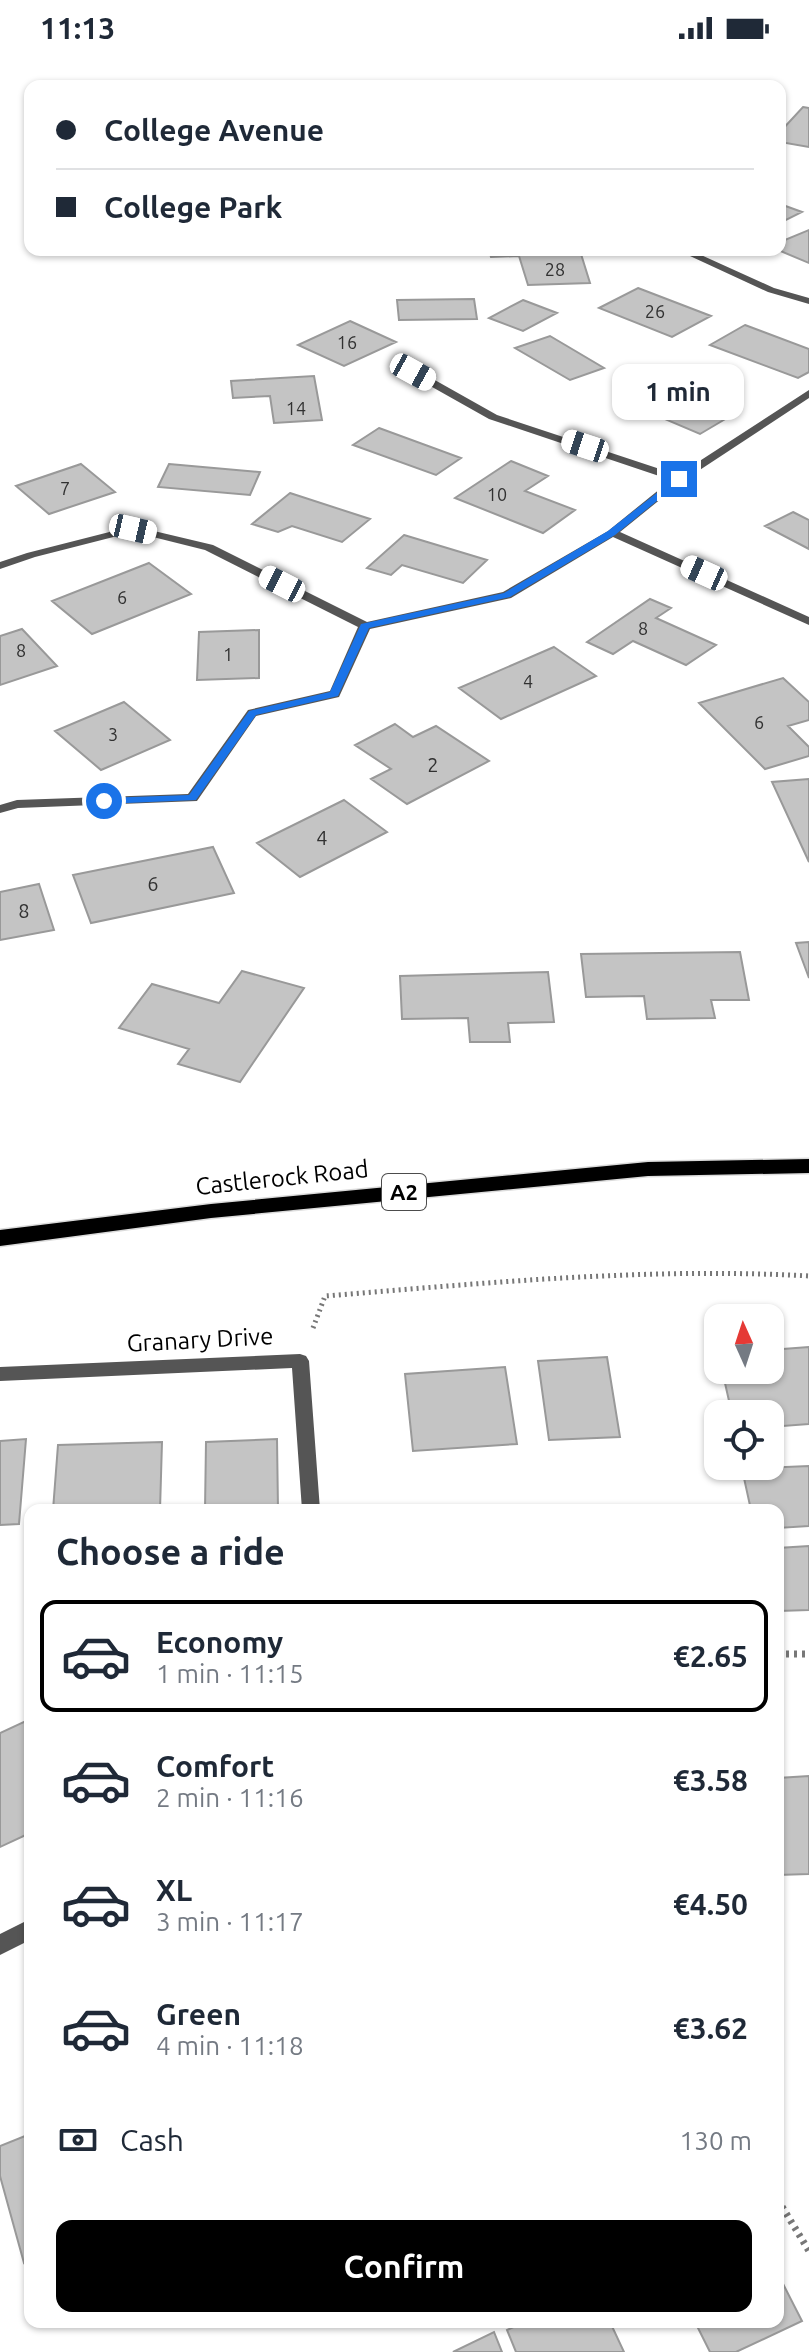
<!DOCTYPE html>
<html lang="en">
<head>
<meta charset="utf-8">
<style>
	:root { --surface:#fff; --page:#f6f6f7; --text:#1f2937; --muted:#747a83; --line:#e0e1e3; --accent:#000 }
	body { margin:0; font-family:Ubuntu,sans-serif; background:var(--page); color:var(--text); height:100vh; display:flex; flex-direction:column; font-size:30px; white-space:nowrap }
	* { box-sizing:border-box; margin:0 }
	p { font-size:26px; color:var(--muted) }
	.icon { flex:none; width:44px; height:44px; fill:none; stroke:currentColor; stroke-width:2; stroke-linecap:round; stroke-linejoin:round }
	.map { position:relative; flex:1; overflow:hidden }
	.details { position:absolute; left:24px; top:1448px; width:760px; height:824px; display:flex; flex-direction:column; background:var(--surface); border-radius:16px; box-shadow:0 2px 6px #0004 }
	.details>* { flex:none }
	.banner { position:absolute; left:24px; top:24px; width:762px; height:176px; border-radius:16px; box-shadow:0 2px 6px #0004; display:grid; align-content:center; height:176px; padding:0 32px; background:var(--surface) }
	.needle { width:52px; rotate:357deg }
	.controls { position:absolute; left:704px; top:1248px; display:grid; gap:16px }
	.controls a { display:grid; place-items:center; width:80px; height:80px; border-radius:16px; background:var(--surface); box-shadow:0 2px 6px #0004; font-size:40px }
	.end { position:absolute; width:36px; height:36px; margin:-18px; border:10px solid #1a73e8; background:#fff; box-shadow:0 0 0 4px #fff }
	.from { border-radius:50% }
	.bubble { position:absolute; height:56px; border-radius:16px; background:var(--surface); box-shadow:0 2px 6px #0004; font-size:26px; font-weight:700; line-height:56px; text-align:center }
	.car { position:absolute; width:24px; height:48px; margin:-24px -12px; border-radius:10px; box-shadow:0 0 6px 2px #0007; background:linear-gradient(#fff 24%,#345 0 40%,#fff 0 76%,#345 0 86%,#fff 0) }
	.banner b { display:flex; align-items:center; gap:28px; height:76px; font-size:30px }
	.banner b+b { border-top:2px solid var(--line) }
	.banner i { width:20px; height:20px; background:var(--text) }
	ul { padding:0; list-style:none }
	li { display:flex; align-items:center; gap:24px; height:112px; margin:0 16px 12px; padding:0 16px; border:4px solid transparent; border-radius:16px }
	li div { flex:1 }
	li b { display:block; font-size:30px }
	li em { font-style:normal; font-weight:700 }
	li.active { border-color:var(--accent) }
	li>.icon { width:72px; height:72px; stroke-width:1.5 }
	h2 { padding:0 32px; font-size:36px; line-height:96px }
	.pay { display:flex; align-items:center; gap:20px; height:88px; padding:0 32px; font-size:30px }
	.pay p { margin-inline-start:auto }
	.action { display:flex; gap:16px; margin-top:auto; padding:16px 32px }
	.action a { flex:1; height:92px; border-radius:16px; background:var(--accent); color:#fff; font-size:32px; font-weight:700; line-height:92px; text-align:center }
	.status { display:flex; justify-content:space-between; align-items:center; height:56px; padding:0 40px; background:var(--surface); direction:ltr }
	.status svg { height:22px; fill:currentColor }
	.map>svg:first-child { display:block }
	.building { fill:#c4c4c4; stroke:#999; stroke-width:2 }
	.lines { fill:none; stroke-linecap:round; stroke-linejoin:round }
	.primary-casing { stroke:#dbdbdb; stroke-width:3 }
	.path-far1 { stroke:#777; stroke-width:5; stroke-dasharray:2 4; stroke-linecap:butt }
	.path { stroke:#777; stroke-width:7; stroke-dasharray:3 5; stroke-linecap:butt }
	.street { fill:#555; fill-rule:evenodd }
	.primary { fill:#000; fill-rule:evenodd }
	.route { fill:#1a73e8 }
	.labels { text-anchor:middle; stroke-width:6; stroke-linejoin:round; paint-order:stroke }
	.far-number-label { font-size:18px; fill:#313131 }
	.number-label { font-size:20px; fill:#313131 }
	.shield { fill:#fff; stroke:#4c4c4c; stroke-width:2 }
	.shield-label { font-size:22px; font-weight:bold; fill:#000 }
	.street-label { font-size:24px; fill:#000; stroke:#fff }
</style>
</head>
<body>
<div class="status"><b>11:13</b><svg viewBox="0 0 49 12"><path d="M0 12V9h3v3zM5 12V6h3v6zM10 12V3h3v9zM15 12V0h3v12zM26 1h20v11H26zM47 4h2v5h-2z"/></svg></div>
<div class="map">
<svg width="809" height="2296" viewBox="0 0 809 2296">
	<rect width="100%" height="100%" fill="#fff"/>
	<path class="building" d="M803 51 809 52V91L780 86V76Z
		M780 148 802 156 780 167Z
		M809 174V207L778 194 780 186Z
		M489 194H596L597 197 581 198 590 227 528 229 519 200 491 201Z
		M638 232 711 260 672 281 599 252Z
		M474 243 477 263 399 264 397 244Z
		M523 244 557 257 523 275 489 262Z
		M350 265 396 286 344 310 298 289Z
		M745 269 809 293V316L798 322 710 289Z
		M550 280 604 312 570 324 515 292Z
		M314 320 322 364 274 367 270 340 233 342 231 325Z
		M661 335 727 362 700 378 634 350Z
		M379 372 461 402 436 419 353 389Z
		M511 405 548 420 525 435 575 454 543 477 455 442Z
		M81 408 115 436 49 458 16 430Z
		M169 408 260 416 250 439 158 431Z
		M290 437 370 463 342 486 292 470 278 476 252 468Z
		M793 456 809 464V493L765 470Z
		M404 479 487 504 463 527 402 509 391 519 367 512Z
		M149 507 191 538 92 578 52 545Z
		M650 543 671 552 656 562 716 589 686 609 633 585 613 598 587 586Z
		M22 573 57 610 0 629V580Z
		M259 574V622L197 624 199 576Z
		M554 591 596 620 501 663 459 632Z
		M783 622 809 646V664L788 670 809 691V700L765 713 699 647Z
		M124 646 170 684 101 714 55 675Z
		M395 668 413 681 436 670 489 705 407 748 371 723 391 713 355 689Z
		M809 723V806L772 726Z
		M344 744 387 776 300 821 257 787Z
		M213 791 234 837 91 867 73 819Z
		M39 828 54 874 0 884V836Z
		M809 886V922L796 887Z
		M740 896 749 944H711L715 962 647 963 644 940 586 941 581 898Z
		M242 915 304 932 240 1026 178 1008 189 993 119 972 152 928 219 947Z
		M548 916 554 966 508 967 510 986H470L468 962 402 963 400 920Z
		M809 1291V1368L770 1371V1358H732L722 1314H770V1294Z
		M607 1301 620 1381 549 1384 538 1305Z
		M505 1311 517 1388 413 1395 405 1318Z
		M26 1383 19 1468 0 1469V1385Z
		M277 1383 278 1454H205L206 1386Z
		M162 1386 160 1454H53L58 1389Z
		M809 1410V1470L778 1472V1454H751L742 1413Z
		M809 1490V1554L779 1555 778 1492Z
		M28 1664 30 1777 0 1791V1677Z
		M809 1720V1818L778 1819V1722Z
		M30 2078V2204L24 2207 0 2120V2090Z
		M778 2218 802 2265 736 2296H710L695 2266H778Z
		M524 2266H610L624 2296H516L507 2274Z
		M494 2276 502 2296H453Z"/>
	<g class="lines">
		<defs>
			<path id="primary" d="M809 1103V1117L648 1120 211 1162 0 1190V1174L211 1148 648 1106Z"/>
		</defs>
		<use href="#primary" class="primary-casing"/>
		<path class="path-far1" d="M313 1272 325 1240C487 1227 647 1211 809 1220"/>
		<path class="path" d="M778 1598H809
			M778 2144 809 2195"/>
		<path class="street" d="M677 194H690L774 232 809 242V248L768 236Z
			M409 314H417L497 359 678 419 809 334V342L683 425 620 476 809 561V569L613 481 511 542 370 573 339 641 256 660 197 745 18 752 0 757V749L17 744 188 738 248 654 330 635 358 571 205 494 133 476 35 501 0 513V506L27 497 133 470 213 489 367 566 503 536 608 475 671 424 489 363 409 318Z
			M300 1298 306 1300 309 1305 320 1454H302L292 1312 0 1325V1311Z
			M30 1863V1884L0 1899V1878Z"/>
		<use href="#primary" class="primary"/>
	</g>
	<path class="route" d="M676 422 684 423 615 479 510 541 369 572 338 640 256 659 196 744 104 748 99 745 104 742 189 739 249 655 330 636 361 568 504 537 608 475Z"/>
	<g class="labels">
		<g class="far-number-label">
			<text x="555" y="220">28</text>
			<text x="655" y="262">26</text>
			<text x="347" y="293">16</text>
			<text x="296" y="359">14</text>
			<text x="65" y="439">7</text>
			<text x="497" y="445">10</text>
			<text x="122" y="548">6</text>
			<text x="643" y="579">8</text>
			<text x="21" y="601">8</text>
			<text x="228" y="605">1</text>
			<text x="528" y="632">4</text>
			<text x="759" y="673">6</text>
			<text x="113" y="685">3</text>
		</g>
		<g class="number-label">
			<text x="433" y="716">2</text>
			<text x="322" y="789">4</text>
			<text x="153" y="835">6</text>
			<text x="24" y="862">8</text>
		</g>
		<rect class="shield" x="382" y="1118" width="44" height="36" rx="6"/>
		<g class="shield-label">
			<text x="404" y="1144">A2</text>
		</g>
		<g class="street-label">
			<text transform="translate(282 1122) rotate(-6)" y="8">Castlerock Road</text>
			<text transform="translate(200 1284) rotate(-3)" y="8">Granary Drive</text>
		</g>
	</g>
</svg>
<div class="controls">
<a><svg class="needle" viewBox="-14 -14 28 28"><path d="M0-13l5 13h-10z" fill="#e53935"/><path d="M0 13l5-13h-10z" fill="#747a83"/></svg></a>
<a><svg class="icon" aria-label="locate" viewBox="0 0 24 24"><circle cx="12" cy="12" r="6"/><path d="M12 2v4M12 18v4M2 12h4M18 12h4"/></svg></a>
</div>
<i class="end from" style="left:104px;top:745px"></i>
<i class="end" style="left:679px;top:423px"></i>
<div class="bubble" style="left:612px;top:308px;width:132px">1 min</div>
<i class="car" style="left:413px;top:316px;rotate:119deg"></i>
<i class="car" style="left:585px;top:390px;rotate:288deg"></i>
<i class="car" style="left:133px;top:473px;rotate:103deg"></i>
<i class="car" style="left:704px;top:517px;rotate:294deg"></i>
<i class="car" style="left:282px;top:528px;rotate:297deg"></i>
<div class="banner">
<b><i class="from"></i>College Avenue</b>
<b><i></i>College Park</b>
</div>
<section class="details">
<h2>Choose a ride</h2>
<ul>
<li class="active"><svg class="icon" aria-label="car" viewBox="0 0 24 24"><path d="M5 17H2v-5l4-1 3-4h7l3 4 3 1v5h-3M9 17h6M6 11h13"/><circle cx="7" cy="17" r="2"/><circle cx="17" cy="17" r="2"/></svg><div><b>Economy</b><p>1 min · 11:15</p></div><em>€2.65</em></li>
<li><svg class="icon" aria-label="car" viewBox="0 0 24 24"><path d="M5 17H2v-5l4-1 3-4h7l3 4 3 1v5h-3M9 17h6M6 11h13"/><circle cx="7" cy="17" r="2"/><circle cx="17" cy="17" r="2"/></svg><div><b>Comfort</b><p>2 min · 11:16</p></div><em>€3.58</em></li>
<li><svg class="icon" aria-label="car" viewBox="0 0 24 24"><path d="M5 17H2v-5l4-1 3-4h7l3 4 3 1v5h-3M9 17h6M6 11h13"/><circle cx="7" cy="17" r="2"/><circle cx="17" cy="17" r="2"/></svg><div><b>XL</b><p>3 min · 11:17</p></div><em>€4.50</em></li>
<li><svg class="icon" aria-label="car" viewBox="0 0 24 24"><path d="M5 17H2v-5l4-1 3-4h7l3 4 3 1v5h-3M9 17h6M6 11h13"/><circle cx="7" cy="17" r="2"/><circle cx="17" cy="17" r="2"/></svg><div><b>Green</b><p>4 min · 11:18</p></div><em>€3.62</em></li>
</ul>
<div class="pay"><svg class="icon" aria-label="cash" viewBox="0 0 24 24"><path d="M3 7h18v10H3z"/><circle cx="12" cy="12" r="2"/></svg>Cash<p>130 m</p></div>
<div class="action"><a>Confirm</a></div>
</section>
</div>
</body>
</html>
